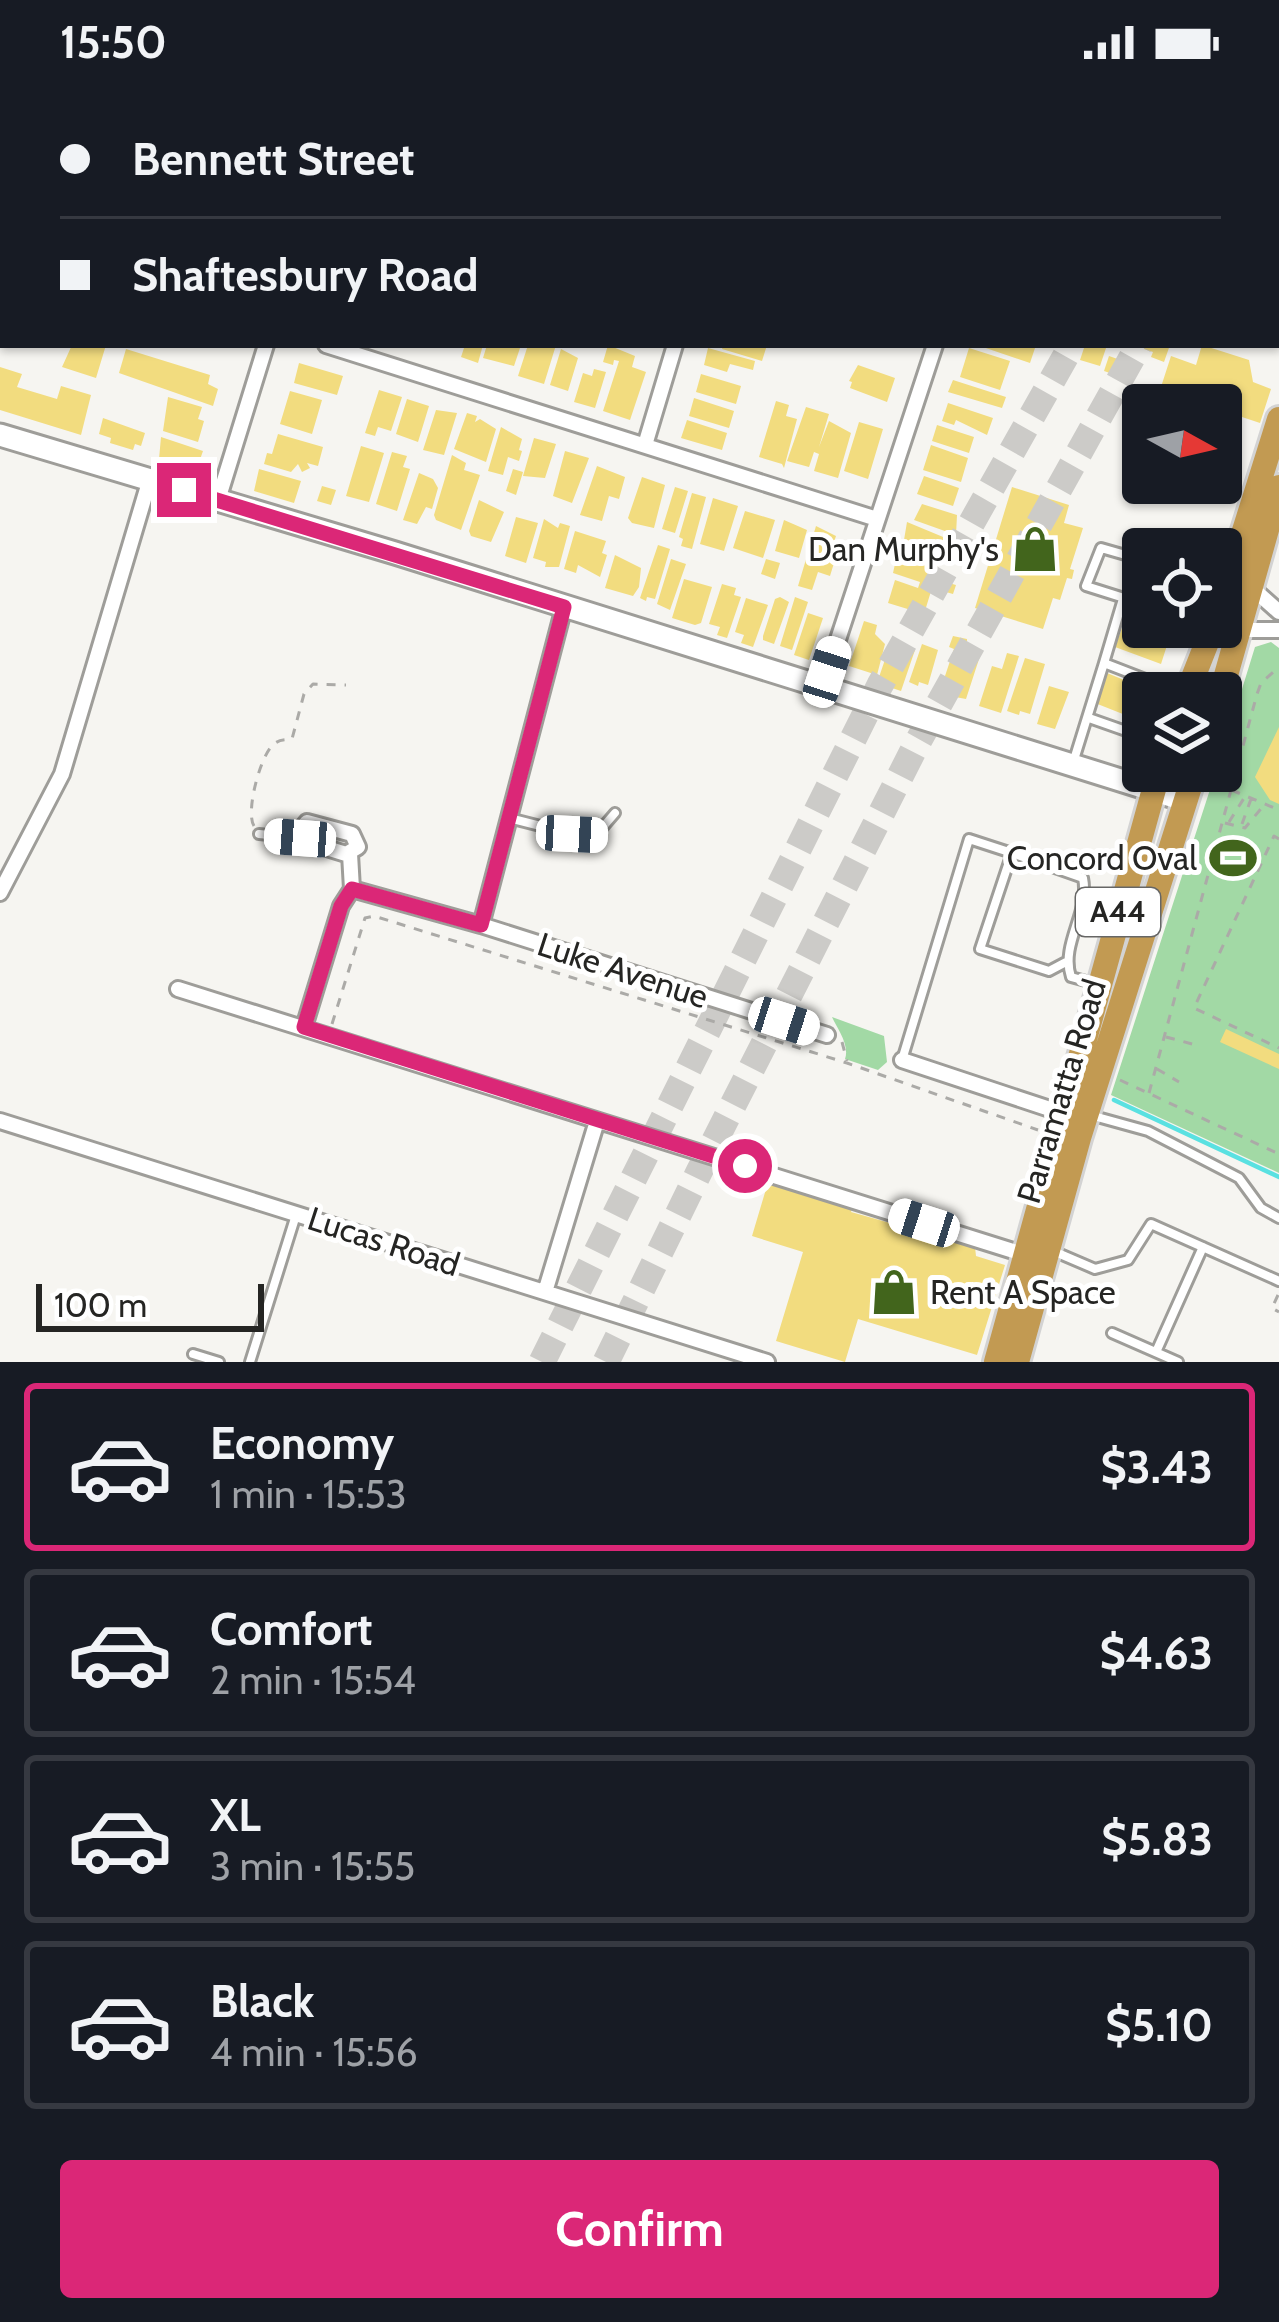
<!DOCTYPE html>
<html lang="en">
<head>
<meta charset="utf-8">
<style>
	:root { --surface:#171b24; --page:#242831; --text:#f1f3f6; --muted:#9ea1a6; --line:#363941; --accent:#db2777 }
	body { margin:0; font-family:Cabin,sans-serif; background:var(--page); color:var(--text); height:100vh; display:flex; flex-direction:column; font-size:45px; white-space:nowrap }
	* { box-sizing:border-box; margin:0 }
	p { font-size:39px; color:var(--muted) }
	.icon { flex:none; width:66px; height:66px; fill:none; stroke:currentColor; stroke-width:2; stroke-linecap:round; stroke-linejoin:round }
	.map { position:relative; height:1278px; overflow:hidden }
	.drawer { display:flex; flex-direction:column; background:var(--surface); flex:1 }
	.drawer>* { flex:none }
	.top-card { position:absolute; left:0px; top:0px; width:1281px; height:264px; box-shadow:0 3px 9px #0004; display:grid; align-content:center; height:264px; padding:0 60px; background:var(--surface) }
	.needle { width:78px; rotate:98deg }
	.fabs { position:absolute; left:1122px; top:300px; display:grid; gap:24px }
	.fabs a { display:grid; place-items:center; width:120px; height:120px; border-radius:12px; background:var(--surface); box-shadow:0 3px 9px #0004; font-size:60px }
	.scale { position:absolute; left:36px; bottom:30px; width:228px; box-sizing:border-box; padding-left:12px; border:6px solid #252523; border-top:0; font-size:33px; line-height:42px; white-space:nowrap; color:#252523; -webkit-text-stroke:9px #fff; paint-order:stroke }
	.end { position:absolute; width:54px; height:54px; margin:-27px; border:15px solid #db2777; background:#fff; box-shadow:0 0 0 6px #fff }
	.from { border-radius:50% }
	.car { position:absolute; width:36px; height:72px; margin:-36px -18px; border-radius:15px; box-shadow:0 0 9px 3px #0007; background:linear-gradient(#fff 24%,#345 0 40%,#fff 0 76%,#345 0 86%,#fff 0) }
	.top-card b { display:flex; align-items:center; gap:42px; height:114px; font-size:45px }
	.top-card b+b { border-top:3px solid var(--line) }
	.top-card i { width:30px; height:30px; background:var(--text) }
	ul { padding:21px 0 0; list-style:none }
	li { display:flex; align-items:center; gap:36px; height:168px; margin:0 24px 18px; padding:0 36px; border:6px solid var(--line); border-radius:12px }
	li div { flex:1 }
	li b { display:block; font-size:45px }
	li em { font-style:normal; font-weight:800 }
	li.on { border-color:var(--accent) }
	li>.icon { width:108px; height:108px; stroke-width:1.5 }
	.cta { display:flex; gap:24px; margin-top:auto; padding:24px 60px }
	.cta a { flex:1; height:138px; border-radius:12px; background:var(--accent); color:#fff; font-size:48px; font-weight:800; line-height:138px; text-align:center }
	.status { display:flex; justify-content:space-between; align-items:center; height:84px; padding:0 60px; background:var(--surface); direction:ltr }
	.status svg { height:33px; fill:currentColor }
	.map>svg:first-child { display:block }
	.green { fill:#a2d9a5 }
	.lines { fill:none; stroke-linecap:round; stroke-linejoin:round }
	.stream { stroke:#5ae1e1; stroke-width:4.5 }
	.building { fill:#f2dc7f }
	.motorway-tunnel { stroke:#cccbc8; stroke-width:27; stroke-dasharray:27 14; stroke-linecap:butt }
	.service-casing { stroke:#9e9d99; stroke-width:14 }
	.minor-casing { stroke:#9e9d99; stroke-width:20 }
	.tertiary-casing { stroke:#9e9d99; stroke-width:24 }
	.secondary-casing { stroke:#9e9d99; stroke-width:27 }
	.trunk-casing { stroke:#d3d3d3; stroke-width:30 }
	.path { stroke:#abaaa7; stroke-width:3; stroke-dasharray:9 9; stroke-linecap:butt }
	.service { stroke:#fff; stroke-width:8 }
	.minor { stroke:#fff; stroke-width:14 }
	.tertiary { stroke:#fff; stroke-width:18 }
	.secondary { stroke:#fff; stroke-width:21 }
	.trunk { stroke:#c29a52; stroke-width:24 }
	.route { stroke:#db2777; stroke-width:15 }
	.labels { text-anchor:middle; stroke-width:10; stroke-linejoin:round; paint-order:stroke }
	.shield { fill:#fff; stroke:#666665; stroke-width:3 }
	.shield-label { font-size:30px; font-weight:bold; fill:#252523 }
	.poi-label { font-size:33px; fill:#252523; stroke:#fff; text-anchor:end }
	.street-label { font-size:33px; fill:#252523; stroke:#fff }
</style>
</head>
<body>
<div class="status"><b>15:50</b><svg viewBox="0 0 49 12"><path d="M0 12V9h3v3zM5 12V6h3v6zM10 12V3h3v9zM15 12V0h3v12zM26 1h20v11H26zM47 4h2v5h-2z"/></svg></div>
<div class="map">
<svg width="1279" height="1278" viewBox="0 0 1279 1278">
	<rect width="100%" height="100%" fill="#f6f5f1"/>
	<path class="green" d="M1271 558 1279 564V1089L1111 1011 1216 687H1221V673L1255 563Z
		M832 933 884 952 887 978 878 986 845 975C850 961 837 944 832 933Z"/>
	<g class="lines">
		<path class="stream" d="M1114 1016 1279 1093"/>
	</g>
	<path class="building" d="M72 261H106L96 294 62 283Z
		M465 261H483L478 279 461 273Z
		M487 261H521L514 282 483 274Z
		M528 261H556L544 300 518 292Z
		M608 261 635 272 632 283 646 288 630 336 603 327 619 277 614 276 613 281 603 278Z
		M723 261H767L762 277 722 265Z
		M977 261H1036L1030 279Z
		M1085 261H1107L1100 282 1080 276Z
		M1145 261H1170L1164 278 1151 273 1153 268 1144 265Z
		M1202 261 1249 276 1253 298 1271 305 1260 339 1221 326V321H1206L1160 306 1171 272 1196 281Z
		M708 264 755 277 753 286 730 280 727 288 704 281Z
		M969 264 1010 277 1000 306 960 293Z
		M126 265 210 291 208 300 218 305 213 322 119 289Z
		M561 265 578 274 568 307 550 301Z
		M1109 272 1132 280 1127 295 1104 287Z
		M299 279 343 292 337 311 294 299Z
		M858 281 895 294 887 318 850 304 852 298 849 297Z
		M0 283 22 290 17 303 57 315 61 302 91 311 81 351 0 326Z
		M594 285 606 288 595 324 574 318 583 289 592 292Z
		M701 290 741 302 736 320 696 308Z
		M953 296 1006 313 1002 324 948 308Z
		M379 306 402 313 391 347 378 343 375 352 365 349Z
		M290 307 322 316 312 350 280 340Z
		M168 313 202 323 198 335 204 337 198 358 163 347Z
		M694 314 734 327 729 344 689 332Z
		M407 315 429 322 418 358 396 350Z
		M776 317 789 321 786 332 797 335 784 384 782 380 759 373Z
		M948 319 993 334 987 351 956 336 954 341 942 337Z
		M806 323 829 330 819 363 829 337 851 349 838 394 814 387 819 370 814 368 809 383 787 377Z
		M436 326 457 329 444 371 423 366Z
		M467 329 477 332 475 338 480 335 496 345 486 378 454 365Z
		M103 334 145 349 141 362 135 360 133 366 110 359 111 354 99 350Z
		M687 336 727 349 722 366 681 354Z
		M859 338 883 345 868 395 844 387Z
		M937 341 974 353 969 369 932 357Z
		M501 343 522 355 519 366 522 367 519 377 508 373 503 391 488 387Z
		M278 350 323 363 318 382 307 379 310 384 302 388 298 380 291 388 264 380 267 369 272 370Z
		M161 353 203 367 196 387 184 383 182 387 159 375Z
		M534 354 556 360 545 394 523 392Z
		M931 361 968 374 961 398 923 386Z
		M361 362 384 369 369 418 346 412Z
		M565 367 589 374 572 419 553 412Z
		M392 368 407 372 403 383 410 385 397 427 376 420Z
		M452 371 466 379 464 386 480 391 461 446 436 436 434 431Z
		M597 382 625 393 619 415 609 412 602 437 580 431Z
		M259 385 301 397 294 419 254 407Z
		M513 385 523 388 516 411 506 407Z
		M419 389 433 395 438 404 432 425 426 423 417 440 403 436Z
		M924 392 959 404 953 422 917 410Z
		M642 393 665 401 654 444 632 439 628 434Z
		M322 402 336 406 331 421 317 417Z
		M675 403 688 407 675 449 662 445Z
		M1012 403 1069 421 1064 439 1083 444 1070 485 1074 486 1072 495 1067 494 1060 516 1053 514 1043 545 975 524Z
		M692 409 706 413 692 465 681 462 683 455 679 453Z
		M713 414 738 422 724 467 700 460Z
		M479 416 504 428 491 458 471 452 469 447Z
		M922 420 957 431 956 451 914 436Z
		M745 427 775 436 763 474 733 464Z
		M516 433 538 439 526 479 505 472Z
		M544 435 558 444 560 439 570 442 559 483H545L546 478 533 474Z
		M784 436 807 446 799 474 775 467Z
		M907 438 960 460 953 480 903 462Z
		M816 442 836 452 832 464 838 466 830 492 818 488 812 506 798 502Z
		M575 447 606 457 602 469 607 471 600 493 578 481 576 489 564 485Z
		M658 461 670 465 655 515 647 513 646 517 640 514Z
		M898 466 938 480 934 495 956 501 953 510 932 504 924 530 888 519 895 496 918 504 920 498 893 489Z
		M615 471 641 484 639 503 633 512 605 504Z
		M671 475 686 480 670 526 657 520Z
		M766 475 780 479 775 495 761 490Z
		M684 495 712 503 701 539 695 541 672 534Z
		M722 500 736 504 734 511 741 513 727 554 717 551 720 543 709 540Z
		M780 513 789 518 774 560 763 556V552L775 515Z
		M795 513 808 518 792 566 780 562Z
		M746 514 768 521 753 563 741 559 744 551 735 548Z
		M808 529 823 534 809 576 794 571Z
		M1125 536 1170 552 1161 580 1115 563Z
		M864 537 877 541 875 550 885 560 877 591 849 582Z
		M953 552 967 555V567L980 572 966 615 939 610 954 565 949 563Z
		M891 558 915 566 901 607 877 599Z
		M922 560 938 566 928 601 919 598 918 602 909 598Z
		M1007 569 1019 572 1001 629 979 622 992 582 1002 585Z
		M1025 574 1045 580 1030 630 1020 627 1019 631 1007 627Z
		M1107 589 1156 609H1143V638L1095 619Z
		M1049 602 1069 608 1055 645 1037 640Z
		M1279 643V720L1270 716 1255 693Z
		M1226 945 1279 970V985L1220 958Z
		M769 1095 854 1121 851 1128 975 1163 976 1172 1005 1181 977 1271 858 1235 845 1278 776 1257 803 1168 752 1152Z"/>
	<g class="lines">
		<path class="motorway-tunnel" d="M542 1278 880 601 1072 261
			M606 1278 699 1088 915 663 1139 261"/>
		<defs>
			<path id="service" d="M859 0 869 3
				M1272 3 1273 0
				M1143 476 1101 464 1086 502 1143 520
				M1104 579 1123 515
				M1089 634 1143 653
				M1073 679 1104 579 1166 603 1184 606
				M509 734 572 750 596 751 615 729
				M259 750 299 754
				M1083 825 1093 823 1115 829
				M1066 878 1049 887 980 865 1012 769 1083 794C1090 828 1060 860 1071 893L1093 899
				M902 976 969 755 1012 769
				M1090 1031 1148 1047 1239 1094 1261 1124 1279 1134
				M1053 1167 1095 1185 1128 1176 1151 1140 1279 1197
				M1112 1249 1178 1278
				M1156 1268 1203 1163
				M193 1270 219 1278
				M250 1278 296 1131"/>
			<path id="minor" d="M538 0 547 3
				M345 3 346 0
				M1020 3 1021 0
				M1278 233H1279
				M326 261 877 435
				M645 361 675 261
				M218 416 266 261
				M1251 503 1279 528
				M1239 546H1279
				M822 604 935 261
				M307 738 352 750 358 763 346 770 304 757 298 749Z
				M350 770 352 805
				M0 809 62 690 150 395
				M481 841 564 523
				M178 905 1026 1171
				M304 943 341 822 352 805 481 841 827 951
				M902 976 1068 1031
				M0 1037 767 1278
				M545 1208 597 1037"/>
			<path id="tertiary" d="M1221 0 1230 3
				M47 3 48 0
				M1278 18H1279
				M0 162 3 151"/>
			<path id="secondary" d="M0 351 395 469 1184 716"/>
			<path id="trunk" d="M1221 520 1279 335
				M1187 609 1213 543
				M1221 609 1279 403
				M996 1278 1159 687
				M1017 1278 1079 1054 1195 687"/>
		</defs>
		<use href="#service" class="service-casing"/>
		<use href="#minor" class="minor-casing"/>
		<use href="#tertiary" class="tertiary-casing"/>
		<use href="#secondary" class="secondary-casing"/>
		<use href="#trunk" class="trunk-casing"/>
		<path class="path" d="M1215 699 1279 726
			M1229 738 1246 711
			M1225 739 1245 744 1264 721
			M1242 740 1251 715
			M254 742C245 728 261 669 274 660 280 655 285 656 292 655L304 610 313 600 346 601
			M1279 755 1274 752 1194 924 1279 964
			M332 940 365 834 374 832 847 979 1038 1046
			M1166 953 1196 961
			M842 958 847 977
			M1157 985 1179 998
			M1120 996 1279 1070
			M1149 1009 1257 610 1261 599 1279 583
			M1278 1211 1272 1224 1279 1228"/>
		<use href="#service" class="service"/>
		<use href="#minor" class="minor"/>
		<use href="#tertiary" class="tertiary"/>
		<use href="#secondary" class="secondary"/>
		<use href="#trunk" class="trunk"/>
	</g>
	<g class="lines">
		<path class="route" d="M184 406 564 523 481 841 352 805 341 822 304 943 745 1082"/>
	</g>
	<defs>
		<symbol id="shop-bare" viewBox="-9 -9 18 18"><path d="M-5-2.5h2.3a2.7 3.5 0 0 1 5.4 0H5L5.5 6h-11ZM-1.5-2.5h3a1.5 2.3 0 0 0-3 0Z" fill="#42651c" stroke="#fff" stroke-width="2.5" paint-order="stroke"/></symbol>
		<symbol id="stadium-bare" viewBox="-9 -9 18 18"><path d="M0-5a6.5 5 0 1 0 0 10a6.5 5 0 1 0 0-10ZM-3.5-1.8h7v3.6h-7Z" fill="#42651c" stroke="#fff" stroke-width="2.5" paint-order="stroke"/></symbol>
	</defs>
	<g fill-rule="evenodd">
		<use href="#shop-bare" x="1002" y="432" width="66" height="66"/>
		<use href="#stadium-bare" x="1200" y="741" width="66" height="66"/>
		<use href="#shop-bare" x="861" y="1175" width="66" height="66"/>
	</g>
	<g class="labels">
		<rect class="shield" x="1076" y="804" width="84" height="48" rx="9"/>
		<g class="shield-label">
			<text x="1118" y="838">A44</text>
		</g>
		<g class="poi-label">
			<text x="999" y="477">Dan Murphy's</text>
			<text x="1197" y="786">Concord Oval</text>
			<text x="930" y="1220" text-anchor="start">Rent A Space</text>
		</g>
		<g class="street-label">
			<text transform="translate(623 886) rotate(18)" y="12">Luke Avenue</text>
			<text transform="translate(1061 1007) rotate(-73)" y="12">Parramatta Road</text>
			<text transform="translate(384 1157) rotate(18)" y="12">Lucas Road</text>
		</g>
	</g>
</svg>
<div class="fabs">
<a><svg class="needle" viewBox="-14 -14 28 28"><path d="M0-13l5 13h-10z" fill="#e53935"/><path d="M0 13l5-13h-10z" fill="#9ea1a6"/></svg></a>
<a><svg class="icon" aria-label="locate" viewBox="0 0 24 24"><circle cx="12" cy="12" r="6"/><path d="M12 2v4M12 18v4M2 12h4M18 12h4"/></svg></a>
<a><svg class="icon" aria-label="layers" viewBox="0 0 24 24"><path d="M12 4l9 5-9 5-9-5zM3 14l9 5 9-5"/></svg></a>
</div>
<div class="scale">100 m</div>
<i class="end from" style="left:745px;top:1082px"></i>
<i class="end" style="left:184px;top:406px"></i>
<i class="car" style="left:827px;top:588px;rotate:18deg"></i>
<i class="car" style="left:572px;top:750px;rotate:93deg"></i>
<i class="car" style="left:300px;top:754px;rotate:274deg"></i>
<i class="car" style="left:784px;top:937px;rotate:108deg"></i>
<i class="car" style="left:924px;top:1139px;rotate:288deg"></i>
<div class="top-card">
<b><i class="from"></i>Bennett Street</b>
<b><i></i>Shaftesbury Road</b>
</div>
</div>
<section class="drawer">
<ul>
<li class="on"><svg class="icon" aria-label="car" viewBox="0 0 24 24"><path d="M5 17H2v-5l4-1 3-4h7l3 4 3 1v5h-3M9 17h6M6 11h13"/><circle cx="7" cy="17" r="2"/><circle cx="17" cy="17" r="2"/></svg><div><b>Economy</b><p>1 min · 15:53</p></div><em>$3.43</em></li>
<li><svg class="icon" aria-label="car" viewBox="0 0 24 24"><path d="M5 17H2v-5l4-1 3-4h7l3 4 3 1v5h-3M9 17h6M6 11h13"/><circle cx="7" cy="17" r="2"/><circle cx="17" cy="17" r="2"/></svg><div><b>Comfort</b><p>2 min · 15:54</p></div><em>$4.63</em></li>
<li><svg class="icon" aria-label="car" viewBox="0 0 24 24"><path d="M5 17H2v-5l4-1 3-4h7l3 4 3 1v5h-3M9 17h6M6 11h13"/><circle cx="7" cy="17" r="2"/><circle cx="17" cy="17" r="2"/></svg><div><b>XL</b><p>3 min · 15:55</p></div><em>$5.83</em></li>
<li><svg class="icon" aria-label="car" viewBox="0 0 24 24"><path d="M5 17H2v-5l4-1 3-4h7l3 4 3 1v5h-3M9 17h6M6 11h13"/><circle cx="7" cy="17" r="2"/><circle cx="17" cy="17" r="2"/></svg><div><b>Black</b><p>4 min · 15:56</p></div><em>$5.10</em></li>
</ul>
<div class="cta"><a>Confirm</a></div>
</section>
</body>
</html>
